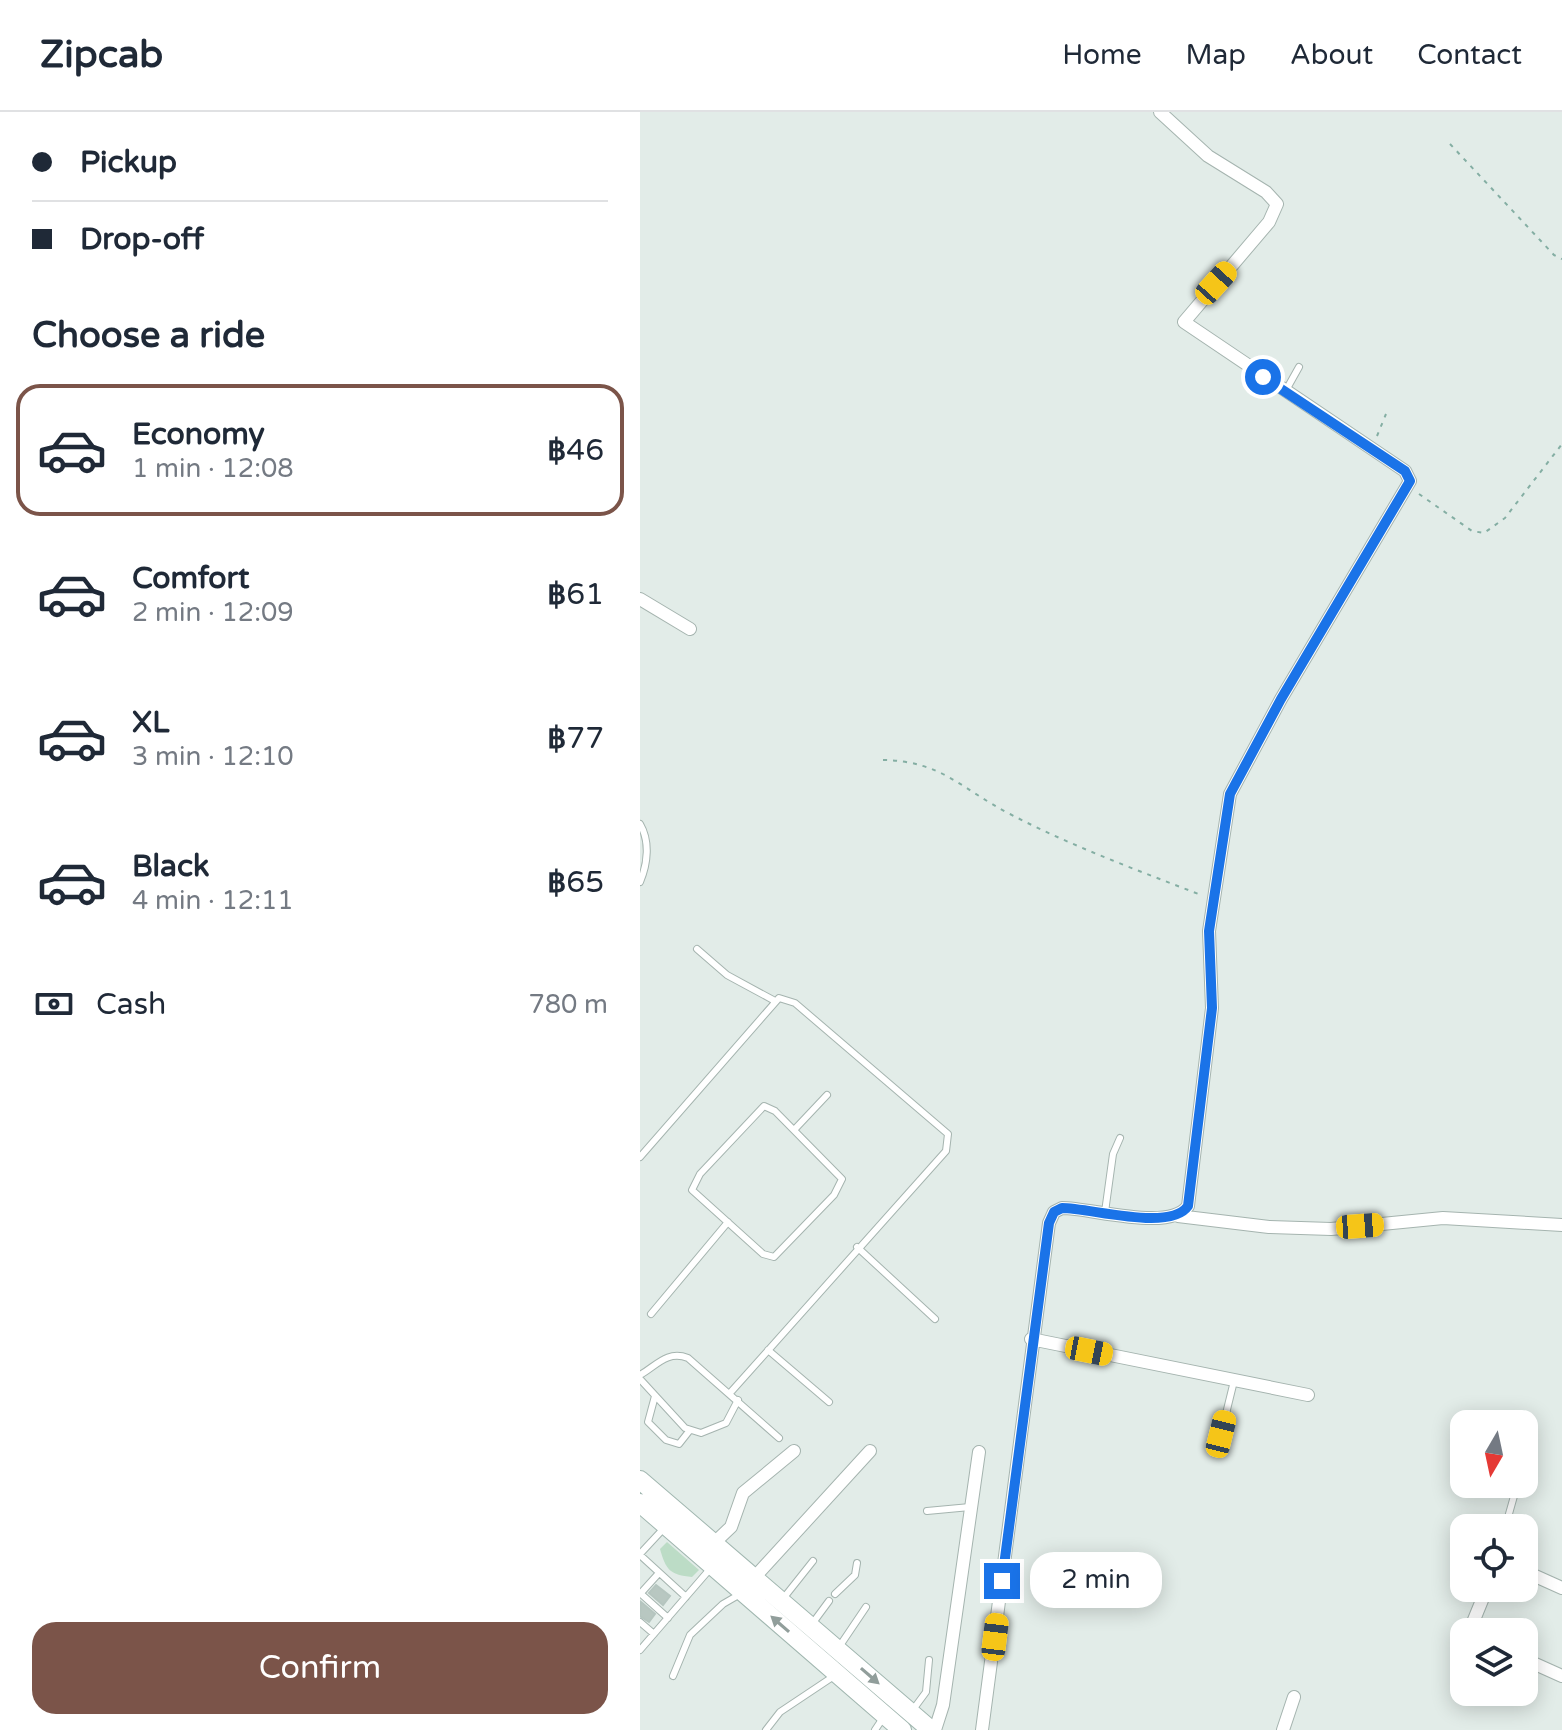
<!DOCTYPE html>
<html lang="en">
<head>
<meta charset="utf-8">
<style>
	:root { --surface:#fff; --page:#f2f2f3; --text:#1f2937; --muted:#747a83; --line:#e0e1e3; --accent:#7b5449 }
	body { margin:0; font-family:"Varela Round",sans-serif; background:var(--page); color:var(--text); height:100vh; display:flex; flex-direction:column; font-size:30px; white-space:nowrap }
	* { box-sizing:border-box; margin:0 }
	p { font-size:26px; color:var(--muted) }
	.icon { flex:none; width:44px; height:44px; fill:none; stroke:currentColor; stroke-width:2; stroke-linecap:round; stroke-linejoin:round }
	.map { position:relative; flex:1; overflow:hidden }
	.side { display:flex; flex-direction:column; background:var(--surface); width:640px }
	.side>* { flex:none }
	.guide { display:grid; align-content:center; height:176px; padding:0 32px; background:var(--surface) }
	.needle { width:52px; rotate:189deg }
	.controls { position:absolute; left:810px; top:1298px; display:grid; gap:16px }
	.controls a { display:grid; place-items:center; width:88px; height:88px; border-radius:16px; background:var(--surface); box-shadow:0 4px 20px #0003; font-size:40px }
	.end { position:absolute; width:36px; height:36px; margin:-18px; border:10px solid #1a73e8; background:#fff; box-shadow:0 0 0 4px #fff }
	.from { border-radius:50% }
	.bubble { position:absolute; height:56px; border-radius:24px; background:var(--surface); box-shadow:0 4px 20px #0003; font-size:26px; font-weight:600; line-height:56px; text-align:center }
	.car { position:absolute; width:24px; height:48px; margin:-24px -12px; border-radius:10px; box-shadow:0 0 6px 2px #0007; background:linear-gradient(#f5c518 24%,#345 0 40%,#f5c518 0 76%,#345 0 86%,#f5c518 0) }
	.guide b { display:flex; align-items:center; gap:28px; height:76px; font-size:30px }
	.guide b+b { border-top:2px solid var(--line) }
	.guide i { width:20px; height:20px; background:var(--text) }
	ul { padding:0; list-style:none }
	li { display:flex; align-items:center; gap:24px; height:132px; margin:0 16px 12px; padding:0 16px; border:4px solid transparent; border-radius:24px }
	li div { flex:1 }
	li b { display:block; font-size:30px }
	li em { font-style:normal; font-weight:600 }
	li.on { border-color:var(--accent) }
	li>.icon { width:72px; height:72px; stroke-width:1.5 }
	h2 { padding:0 32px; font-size:36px; line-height:96px }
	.pay { display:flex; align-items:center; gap:20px; height:88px; padding:0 32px; font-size:30px }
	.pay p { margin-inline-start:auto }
	.primary-button { display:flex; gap:16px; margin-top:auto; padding:16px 32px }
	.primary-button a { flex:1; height:92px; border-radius:24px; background:var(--accent); color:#fff; font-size:32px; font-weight:600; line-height:92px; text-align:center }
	header { display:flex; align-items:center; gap:48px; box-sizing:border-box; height:112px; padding:0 40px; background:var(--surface); border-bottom:2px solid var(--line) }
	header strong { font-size:38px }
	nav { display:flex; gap:44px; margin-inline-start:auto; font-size:28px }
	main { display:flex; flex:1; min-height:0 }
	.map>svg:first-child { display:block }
	.green { fill:#bcdcc6 }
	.building { fill:#b8c7c1; stroke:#b5c5bf; stroke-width:2 }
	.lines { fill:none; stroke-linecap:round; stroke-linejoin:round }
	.service-casing { stroke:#a5b4af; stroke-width:8 }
	.minor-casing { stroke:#a5b4af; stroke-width:14 }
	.secondary-casing { stroke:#a1b7b0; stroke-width:20 }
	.path { stroke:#84aea3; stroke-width:2; stroke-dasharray:4 6; stroke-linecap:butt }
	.service { stroke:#fff; stroke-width:6 }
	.minor { stroke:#fff; stroke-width:12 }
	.secondary { stroke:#fff; stroke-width:18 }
	.oneway { fill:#919e9b }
	.route { stroke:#1a73e8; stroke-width:10 }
</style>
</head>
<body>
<header>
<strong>Zipcab</strong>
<nav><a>Home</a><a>Map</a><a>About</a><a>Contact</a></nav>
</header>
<main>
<section class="side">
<div class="guide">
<b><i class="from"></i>Pickup</b>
<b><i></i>Drop-off</b>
</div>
<h2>Choose a ride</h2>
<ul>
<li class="on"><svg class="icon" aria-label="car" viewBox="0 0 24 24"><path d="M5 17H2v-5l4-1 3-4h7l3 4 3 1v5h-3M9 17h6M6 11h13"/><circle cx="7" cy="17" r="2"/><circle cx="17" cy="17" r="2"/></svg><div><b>Economy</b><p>1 min · 12:08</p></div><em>฿46</em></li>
<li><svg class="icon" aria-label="car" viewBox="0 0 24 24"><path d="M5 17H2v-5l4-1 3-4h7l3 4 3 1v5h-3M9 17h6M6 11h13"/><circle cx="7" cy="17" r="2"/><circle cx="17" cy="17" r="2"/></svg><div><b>Comfort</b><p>2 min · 12:09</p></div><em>฿61</em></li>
<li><svg class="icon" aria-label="car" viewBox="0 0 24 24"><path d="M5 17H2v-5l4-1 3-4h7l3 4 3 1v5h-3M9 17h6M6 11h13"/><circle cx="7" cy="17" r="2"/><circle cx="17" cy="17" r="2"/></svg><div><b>XL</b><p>3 min · 12:10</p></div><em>฿77</em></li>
<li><svg class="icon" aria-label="car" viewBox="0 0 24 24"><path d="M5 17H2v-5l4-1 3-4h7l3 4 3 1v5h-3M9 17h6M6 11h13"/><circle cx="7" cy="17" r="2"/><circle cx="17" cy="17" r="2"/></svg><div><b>Black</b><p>4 min · 12:11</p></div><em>฿65</em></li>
</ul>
<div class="pay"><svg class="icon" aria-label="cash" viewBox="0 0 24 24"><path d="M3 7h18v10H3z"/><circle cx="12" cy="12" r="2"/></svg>Cash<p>780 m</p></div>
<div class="primary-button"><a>Confirm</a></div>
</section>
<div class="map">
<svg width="922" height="1618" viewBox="0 0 922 1618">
	<rect width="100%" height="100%" fill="#e2ece8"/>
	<path class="green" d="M27 1430 59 1458 52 1465C30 1463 26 1458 20 1437Z"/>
	<path class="building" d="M16 1473 30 1484 23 1493 9 1481Z
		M1 1490 15 1502 9 1510 0 1504Z"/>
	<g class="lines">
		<defs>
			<path id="service" d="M645 280 659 255
				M0 712C10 729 8 751 0 770
				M57 837 87 863 135 889
				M124 994 135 999 202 1067 194 1083 134 1145 123 1142 52 1078 60 1062Z
				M154 1018 187 983
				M0 1045 139 886 155 891 308 1022 306 1039 90 1281
				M465 1100 473 1042 480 1026
				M217 1135 295 1207
				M11 1202 88 1110
				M128 1238 189 1290
				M0 1263C16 1254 27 1238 48 1246L139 1326
				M0 1267 45 1316 61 1321 86 1311 98 1288
				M15 1284 8 1310 26 1328 39 1332 50 1318
				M581 1322 594 1269
				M287 1399 330 1395
				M865 1416 876 1377
				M0 1442 25 1415
				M0 1443 46 1485
				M0 1481 28 1506
				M0 1482 19 1461
				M195 1482 215 1463 217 1451
				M142 1488 173 1449
				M0 1510 14 1522
				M172 1512 189 1489
				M199 1535 226 1495
				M0 1538 70 1457
				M33 1564 50 1523 83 1492 102 1481
				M272 1599 286 1580 289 1548
				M126 1618 140 1600 194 1564
				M235 1618 243 1606"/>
			<path id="minor" d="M0 487 50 517
				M538 1104 629 1115 691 1117 803 1106 922 1113
				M391 1227 668 1283
				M73 1432 91 1415 103 1381 154 1339
				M884 1459 922 1476
				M113 1467 230 1339
				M829 1520 847 1476
				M884 1547 922 1564
				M295 1618 303 1593 339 1340
				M342 1618 409 1111 414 1100 422 1096C452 1096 530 1120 548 1094L572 896 569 819 590 682 641 587 770 369 765 359 544 210 629 110 637 92 626 80 568 44 520 0
				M643 1618 654 1585"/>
			<path id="secondary" d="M0 1368 291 1618
				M0 1391 262 1618"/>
		</defs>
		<use href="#service" class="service-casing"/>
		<use href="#minor" class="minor-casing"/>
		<use href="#secondary" class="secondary-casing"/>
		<path class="path" d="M810 32 914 143 922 147
			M737 324 746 302
			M779 382 832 419 844 421 865 406 922 332
			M243 648C302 649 321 677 370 702 431 734 497 758 561 783"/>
		<use href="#service" class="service"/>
		<use href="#minor" class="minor"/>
		<use href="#secondary" class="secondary"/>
	</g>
	<defs><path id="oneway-solid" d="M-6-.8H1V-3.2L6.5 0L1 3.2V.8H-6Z" transform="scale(2)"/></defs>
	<g class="oneway">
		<use href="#oneway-solid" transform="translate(140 1512) rotate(-139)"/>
		<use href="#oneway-solid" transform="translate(230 1564) rotate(41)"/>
	</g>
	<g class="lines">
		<path class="route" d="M362 1469 409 1111 414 1100 422 1096C451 1096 530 1120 548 1094L572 896 569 819 590 682 641 587 770 369 765 359 623 265"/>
	</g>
</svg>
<div class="controls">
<a><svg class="needle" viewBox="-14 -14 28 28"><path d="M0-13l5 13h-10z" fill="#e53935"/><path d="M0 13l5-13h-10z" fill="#747a83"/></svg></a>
<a><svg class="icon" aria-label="locate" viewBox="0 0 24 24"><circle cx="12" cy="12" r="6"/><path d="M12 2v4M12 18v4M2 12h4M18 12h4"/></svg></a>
<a><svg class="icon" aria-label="layers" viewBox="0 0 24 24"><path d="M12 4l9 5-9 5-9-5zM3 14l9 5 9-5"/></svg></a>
</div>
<i class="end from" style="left:623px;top:265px"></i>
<i class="end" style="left:362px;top:1469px"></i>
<div class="bubble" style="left:390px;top:1440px;width:132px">2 min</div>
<i class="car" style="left:576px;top:171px;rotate:42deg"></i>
<i class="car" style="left:720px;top:1114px;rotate:86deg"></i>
<i class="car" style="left:449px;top:1239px;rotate:101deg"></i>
<i class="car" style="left:581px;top:1322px;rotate:14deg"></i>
<i class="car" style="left:355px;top:1525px;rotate:7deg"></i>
</div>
</main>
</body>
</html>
